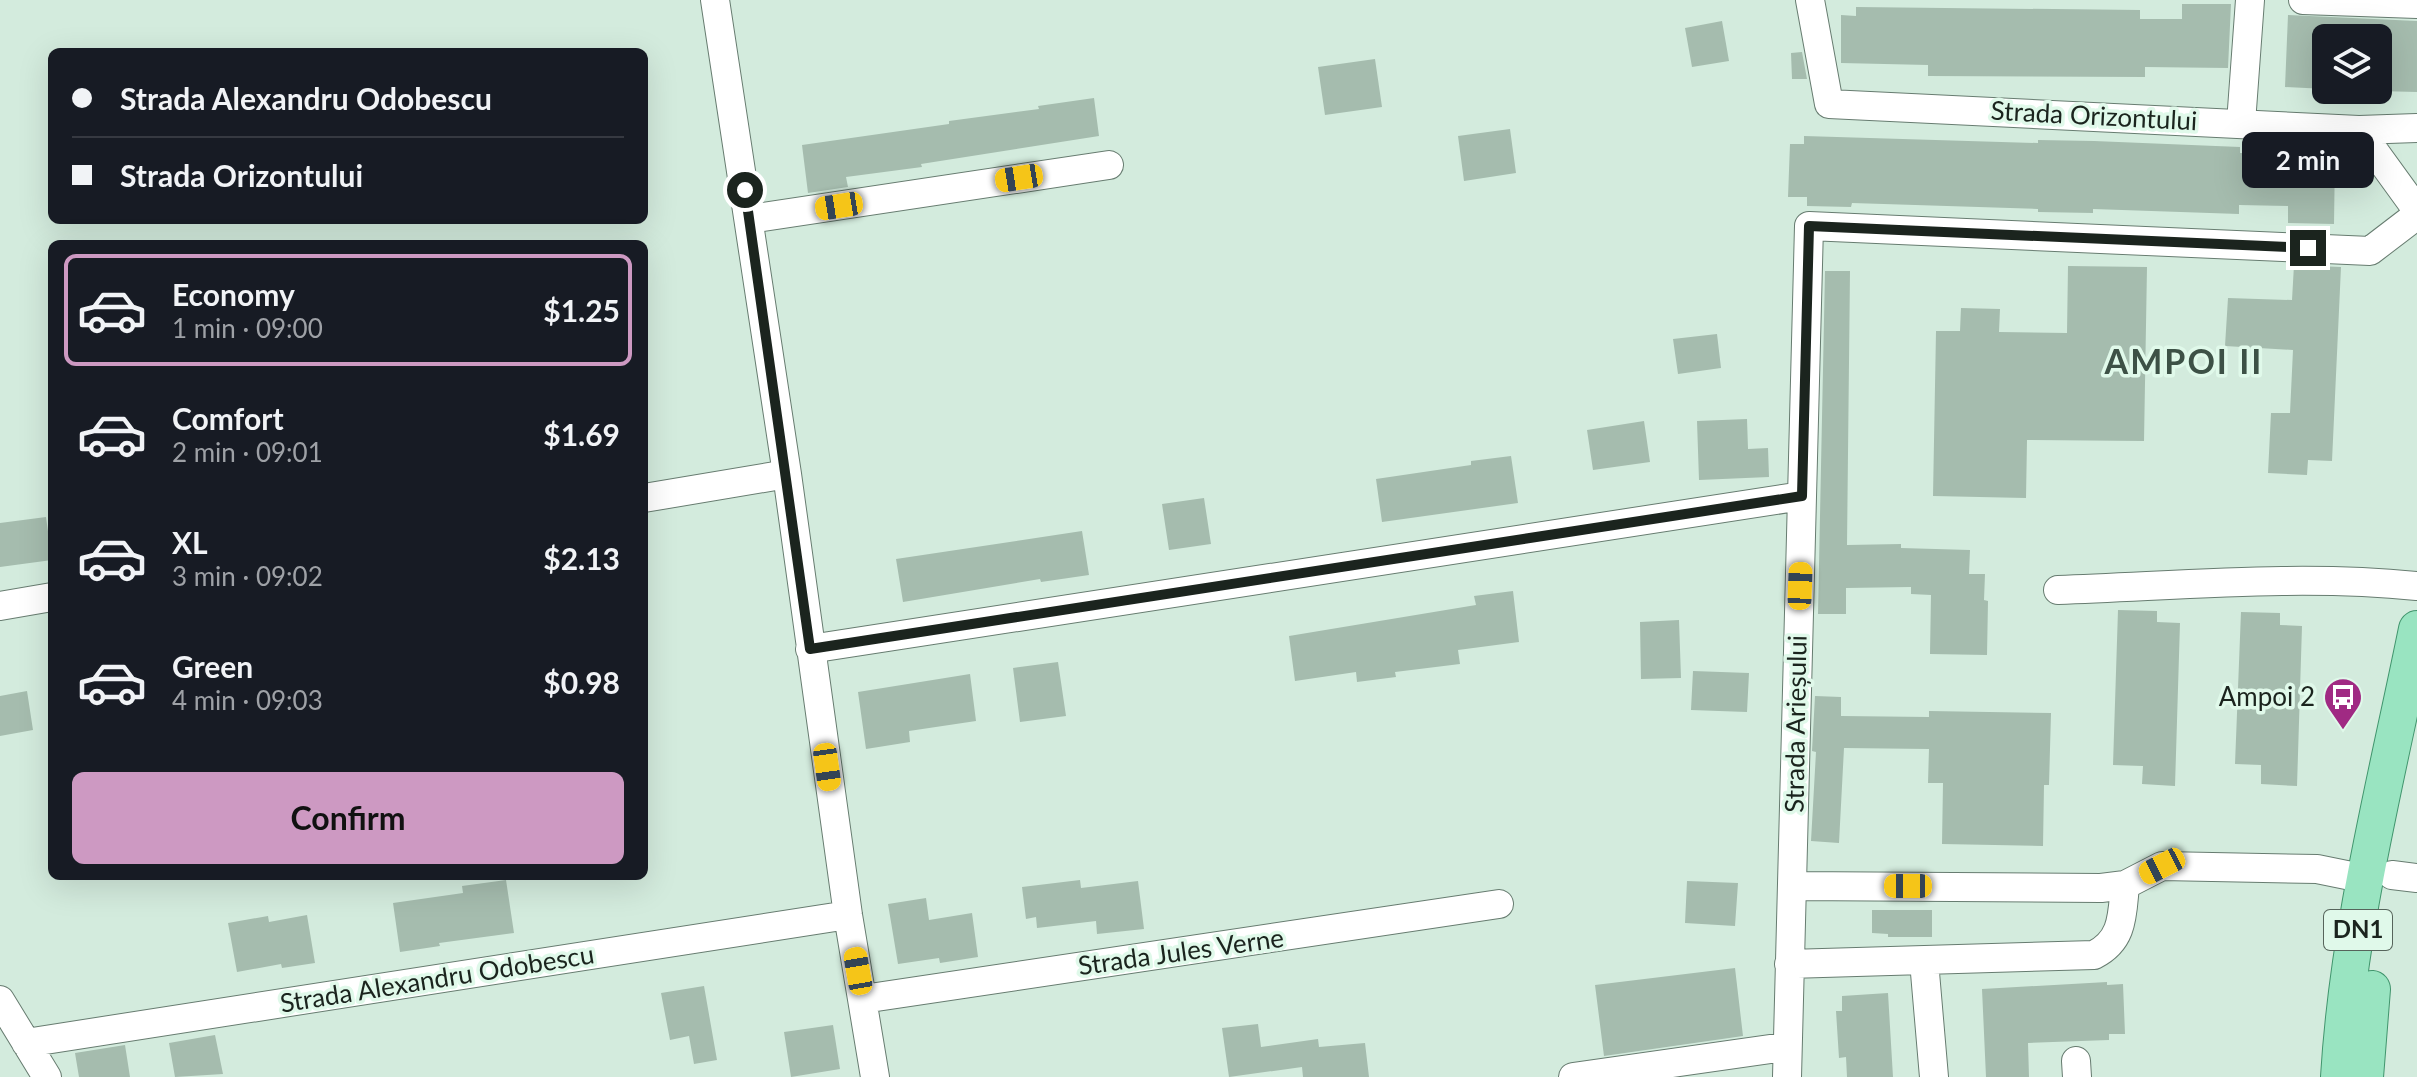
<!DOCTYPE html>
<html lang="en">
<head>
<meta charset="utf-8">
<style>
	:root { --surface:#171b24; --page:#20242c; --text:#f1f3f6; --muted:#9ea1a6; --line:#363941; --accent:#cd99c2 }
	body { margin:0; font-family:Lato,sans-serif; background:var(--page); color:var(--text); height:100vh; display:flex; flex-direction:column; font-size:30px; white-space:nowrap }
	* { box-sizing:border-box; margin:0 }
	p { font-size:26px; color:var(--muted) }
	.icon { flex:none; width:44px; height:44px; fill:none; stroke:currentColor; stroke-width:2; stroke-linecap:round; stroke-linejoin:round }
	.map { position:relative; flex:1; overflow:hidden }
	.panel { position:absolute; left:48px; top:240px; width:600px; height:640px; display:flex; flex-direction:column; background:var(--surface); border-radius:12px; box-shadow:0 8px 32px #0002 }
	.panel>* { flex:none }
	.top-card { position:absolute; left:48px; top:48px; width:600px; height:176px; border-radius:12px; box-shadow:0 8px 32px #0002; display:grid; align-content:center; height:176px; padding:0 24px; background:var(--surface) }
	.tools { position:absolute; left:2312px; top:24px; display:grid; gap:16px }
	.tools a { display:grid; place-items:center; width:80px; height:80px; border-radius:12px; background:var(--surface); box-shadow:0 8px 32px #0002; font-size:40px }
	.end { position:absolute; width:36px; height:36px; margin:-18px; border:10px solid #1b241e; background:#fff; box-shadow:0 0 0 4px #fff }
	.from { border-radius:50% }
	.bubble { position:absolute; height:56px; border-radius:12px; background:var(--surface); box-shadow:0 8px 32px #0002; font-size:26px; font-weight:700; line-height:56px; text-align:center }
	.car { position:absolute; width:24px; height:48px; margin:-24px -12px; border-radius:10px; box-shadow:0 0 6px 2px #0007; background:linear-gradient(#f5c518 24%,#345 0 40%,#f5c518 0 76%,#345 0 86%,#f5c518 0) }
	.top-card b { display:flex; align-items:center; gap:28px; height:76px; font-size:30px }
	.top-card b+b { border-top:2px solid var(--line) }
	.top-card i { width:20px; height:20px; background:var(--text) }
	ul { padding:14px 0 0; list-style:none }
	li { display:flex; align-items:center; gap:24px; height:112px; margin:0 16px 12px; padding:0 8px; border:4px solid transparent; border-radius:12px }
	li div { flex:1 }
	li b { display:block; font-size:30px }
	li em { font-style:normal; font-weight:700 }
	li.on { border-color:var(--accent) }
	li>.icon { width:72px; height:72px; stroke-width:1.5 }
	.primary-button { display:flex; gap:16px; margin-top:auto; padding:16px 24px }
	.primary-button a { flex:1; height:92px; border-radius:12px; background:var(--accent); color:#111; font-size:32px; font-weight:700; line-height:92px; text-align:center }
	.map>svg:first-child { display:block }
	.building { fill:#a5bcae }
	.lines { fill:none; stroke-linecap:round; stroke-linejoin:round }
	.minor-casing { stroke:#677c70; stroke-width:30 }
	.major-casing { stroke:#41956d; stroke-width:38 }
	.minor { stroke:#fff; stroke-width:28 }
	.major { stroke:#99e4c1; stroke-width:36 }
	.route { stroke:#1b241e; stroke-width:10 }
	.labels { text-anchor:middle; stroke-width:7; stroke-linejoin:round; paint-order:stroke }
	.shield { fill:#e0f9ea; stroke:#56645b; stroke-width:2 }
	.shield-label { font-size:24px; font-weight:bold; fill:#1b241e }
	.street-label { font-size:26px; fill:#1b241e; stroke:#e0f9ea }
	.poi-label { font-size:26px; fill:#1b241e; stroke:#e0f9ea; text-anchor:end }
	.district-label { font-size:34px; font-weight:bold; letter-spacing:2px; fill:#3d5146; stroke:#e0f9ea }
</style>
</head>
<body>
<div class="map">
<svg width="2417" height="1077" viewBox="0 0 2417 1077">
	<rect width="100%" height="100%" fill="#d3ebdd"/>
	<path class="building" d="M2182 4H2231L2228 68 2145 67V77L1928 76V65L1841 63V15L1856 16V7L2140 10V19H2182Z
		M2288 15 2417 21V92L2378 91V38H2326V89L2285 87Z
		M1722 21 1729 61 1692 67 1685 28Z
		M1802 52 1807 79H1792L1791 53Z
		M1375 59 1382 107 1325 115 1318 67Z
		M1094 98 1099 136 921 164 922 167 846 177 848 187 808 193 802 145 949 124V121L1039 109 1038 106Z
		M1510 129 1516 173 1464 181 1458 136Z
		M1804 136 2038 143V140L2094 141 2240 147V153L2335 155 2334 224 2288 223V206L2239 205V214L2093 209V213L2038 212V209L1852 203 1851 207 1807 206V197H1788L1790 144H1804Z
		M2294 265 2341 267 2332 461 2308 460 2307 475 2268 473 2271 413H2290L2293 350 2225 346 2228 298 2292 300Z
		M2068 266 2147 267 2144 441 2027 440 2026 498 1933 496 1936 331H1960L1961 308 2000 309 1999 332 2067 333Z
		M1825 271H1850L1847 545 1901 544V548L1970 550 1969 574H1985L1984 600 1988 601 1987 655 1930 654 1931 595 1911 594V587L1846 588V614H1818Z
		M1717 334 1721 368 1678 374 1673 339Z
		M1747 419 1748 449 1768 448 1769 477 1699 480 1697 421Z
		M1644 421 1650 462 1593 470 1587 430Z
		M1511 456 1518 503 1382 522 1376 479 1471 465V461Z
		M1204 498 1211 544 1169 550 1162 504Z
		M46 517 52 560 0 567V523Z
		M1082 531 1089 575 1041 582 1040 579 903 602 896 559Z
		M1513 591 1519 642 1458 650 1460 664 1395 672 1396 677 1357 682 1356 672 1295 681 1289 636 1476 605 1474 596Z
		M2118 610 2157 611V622L2180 623 2175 786 2142 784 2143 766 2113 765Z
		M2241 612 2280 613V625L2302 626 2297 786 2261 784V765L2235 764Z
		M1679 620 1681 678 1641 679 1640 622Z
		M1058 662 1066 716 1020 722 1013 668Z
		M1693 671 1749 673 1747 712 1691 710Z
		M970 674 976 721 909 731 910 742 866 749 858 692Z
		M27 691 33 730 0 736V696Z
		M1815 696 1841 697V716L1929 717V711L2051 713 2049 785H2044L2043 846 1942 844 1943 783H1928L1929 749 1844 748 1839 843 1811 841 1816 752 1812 751Z
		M506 880 514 933 439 943 440 946 400 952 393 903 463 893 462 886Z
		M1080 880 1081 888 1138 881 1144 929 1097 934 1096 921 1037 928 1036 917 1026 919 1022 887Z
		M1687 881 1738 883 1735 926 1685 923Z
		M926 898 929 920 972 913 978 957 940 963 939 958 898 964 888 904Z
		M1872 910H1932V937H1888V934L1872 933Z
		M307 915 315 963 282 968 281 964 237 972 228 923 268 916 269 922Z
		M1735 968 1743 1036 1604 1056 1595 985Z
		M2107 982V985L2123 984 2125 1034H2109V1040L2028 1043 2029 1077H1986L1982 989Z
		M704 986 717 1060 694 1064 689 1036 670 1040 661 993Z
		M1888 993 1893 1077H1847L1846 1057 1839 1058 1836 1011H1842V996Z
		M1258 1024 1261 1047 1318 1039 1319 1047 1365 1043 1369 1077H1303L1302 1067 1229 1077 1222 1028Z
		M833 1025 840 1069 791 1077 784 1032Z
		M215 1035 223 1074 175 1077 169 1043Z
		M125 1045 130 1077H79L75 1053Z"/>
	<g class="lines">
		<defs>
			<path id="minor" d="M715 0 787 474 848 915 875 1077
				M1810 0 1829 104 2359 130 2417 128
				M2303 0 2417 4
				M2241 123 2250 0
				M2359 130 2417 210
				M750 219 1109 165
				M644 498 787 474
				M2058 590C2177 586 2298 574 2417 586
				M0 606 52 597
				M810 649 1802 496
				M2392 875 2417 878
				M1792 886 2101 888 2125 885 2162 866 2317 869 2366 879
				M1924 961 1934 1077
				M1789 964 2094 955C2124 940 2122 914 2125 885
				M863 999 1499 904
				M0 1000 47 1077
				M26 1043 848 915
				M2076 1061 2077 1077
				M1573 1077 1785 1047
				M1787 1077 1809 226 2370 251 2417 215"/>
			<path id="major" d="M2339 1077C2348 926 2387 777 2417 629
				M2365 1077 2372 989"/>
		</defs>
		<use href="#minor" class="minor-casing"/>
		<use href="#major" class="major-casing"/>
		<use href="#minor" class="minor"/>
		<use href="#major" class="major"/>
	</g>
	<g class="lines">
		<path class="route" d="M745 190 810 649 1802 496 1809 226 2308 248"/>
	</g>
	<defs>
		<symbol id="bus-pin" viewBox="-11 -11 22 30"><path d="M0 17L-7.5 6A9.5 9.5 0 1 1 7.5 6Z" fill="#a02a83" stroke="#e0f9ea"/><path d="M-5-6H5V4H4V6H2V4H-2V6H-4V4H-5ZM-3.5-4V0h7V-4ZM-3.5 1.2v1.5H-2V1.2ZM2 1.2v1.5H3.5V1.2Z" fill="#fff"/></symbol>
	</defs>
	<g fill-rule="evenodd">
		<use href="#bus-pin" x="2321" y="675" width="44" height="60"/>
	</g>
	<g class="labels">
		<rect class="shield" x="2324" y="910" width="68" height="40" rx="6"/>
		<g class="shield-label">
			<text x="2358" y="938">DN1</text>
		</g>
		<g class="street-label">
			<text transform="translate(2094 116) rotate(3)" y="9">Strada Orizontului</text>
			<text transform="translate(1796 724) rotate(-89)" y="9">Strada Arieșului</text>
			<text transform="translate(1181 952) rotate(-8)" y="9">Strada Jules Verne</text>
			<text transform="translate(437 979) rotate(-9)" y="9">Strada Alexandru Odobescu</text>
		</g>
		<g class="poi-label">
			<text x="2315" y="706">Ampoi 2</text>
		</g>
		<g class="district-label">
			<text x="2184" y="374">AMPOI II</text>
		</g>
	</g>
</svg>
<div class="tools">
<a><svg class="icon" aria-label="layers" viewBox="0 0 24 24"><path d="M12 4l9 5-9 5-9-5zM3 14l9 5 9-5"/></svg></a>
</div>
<i class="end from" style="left:745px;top:190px"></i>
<i class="end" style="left:2308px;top:248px"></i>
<div class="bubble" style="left:2242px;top:132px;width:132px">2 min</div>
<i class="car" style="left:1019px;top:178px;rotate:261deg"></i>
<i class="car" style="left:839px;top:206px;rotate:261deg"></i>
<i class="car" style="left:1800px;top:586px;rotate:2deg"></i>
<i class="car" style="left:827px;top:767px;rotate:172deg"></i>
<i class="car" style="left:2162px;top:866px;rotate:243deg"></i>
<i class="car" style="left:1908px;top:886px;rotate:270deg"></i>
<i class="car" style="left:858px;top:971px;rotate:350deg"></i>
<div class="top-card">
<b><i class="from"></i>Strada Alexandru Odobescu</b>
<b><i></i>Strada Orizontului</b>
</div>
<section class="panel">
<ul>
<li class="on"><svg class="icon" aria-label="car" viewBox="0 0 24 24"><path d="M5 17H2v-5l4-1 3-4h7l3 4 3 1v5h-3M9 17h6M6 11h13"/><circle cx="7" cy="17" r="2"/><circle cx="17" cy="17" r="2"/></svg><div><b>Economy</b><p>1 min · 09:00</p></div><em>$1.25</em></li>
<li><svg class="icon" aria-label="car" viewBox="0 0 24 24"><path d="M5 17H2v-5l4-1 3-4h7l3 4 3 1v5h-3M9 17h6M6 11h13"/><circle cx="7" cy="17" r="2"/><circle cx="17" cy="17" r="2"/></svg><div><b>Comfort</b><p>2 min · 09:01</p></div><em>$1.69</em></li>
<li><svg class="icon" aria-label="car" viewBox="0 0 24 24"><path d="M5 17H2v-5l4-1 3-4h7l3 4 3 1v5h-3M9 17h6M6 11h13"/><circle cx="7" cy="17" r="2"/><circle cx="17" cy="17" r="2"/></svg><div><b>XL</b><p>3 min · 09:02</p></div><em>$2.13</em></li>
<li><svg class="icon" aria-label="car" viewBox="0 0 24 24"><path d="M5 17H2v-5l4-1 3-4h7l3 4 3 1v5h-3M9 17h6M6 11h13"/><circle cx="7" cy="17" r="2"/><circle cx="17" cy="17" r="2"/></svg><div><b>Green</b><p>4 min · 09:03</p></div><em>$0.98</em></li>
</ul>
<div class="primary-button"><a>Confirm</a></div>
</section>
</div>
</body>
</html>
